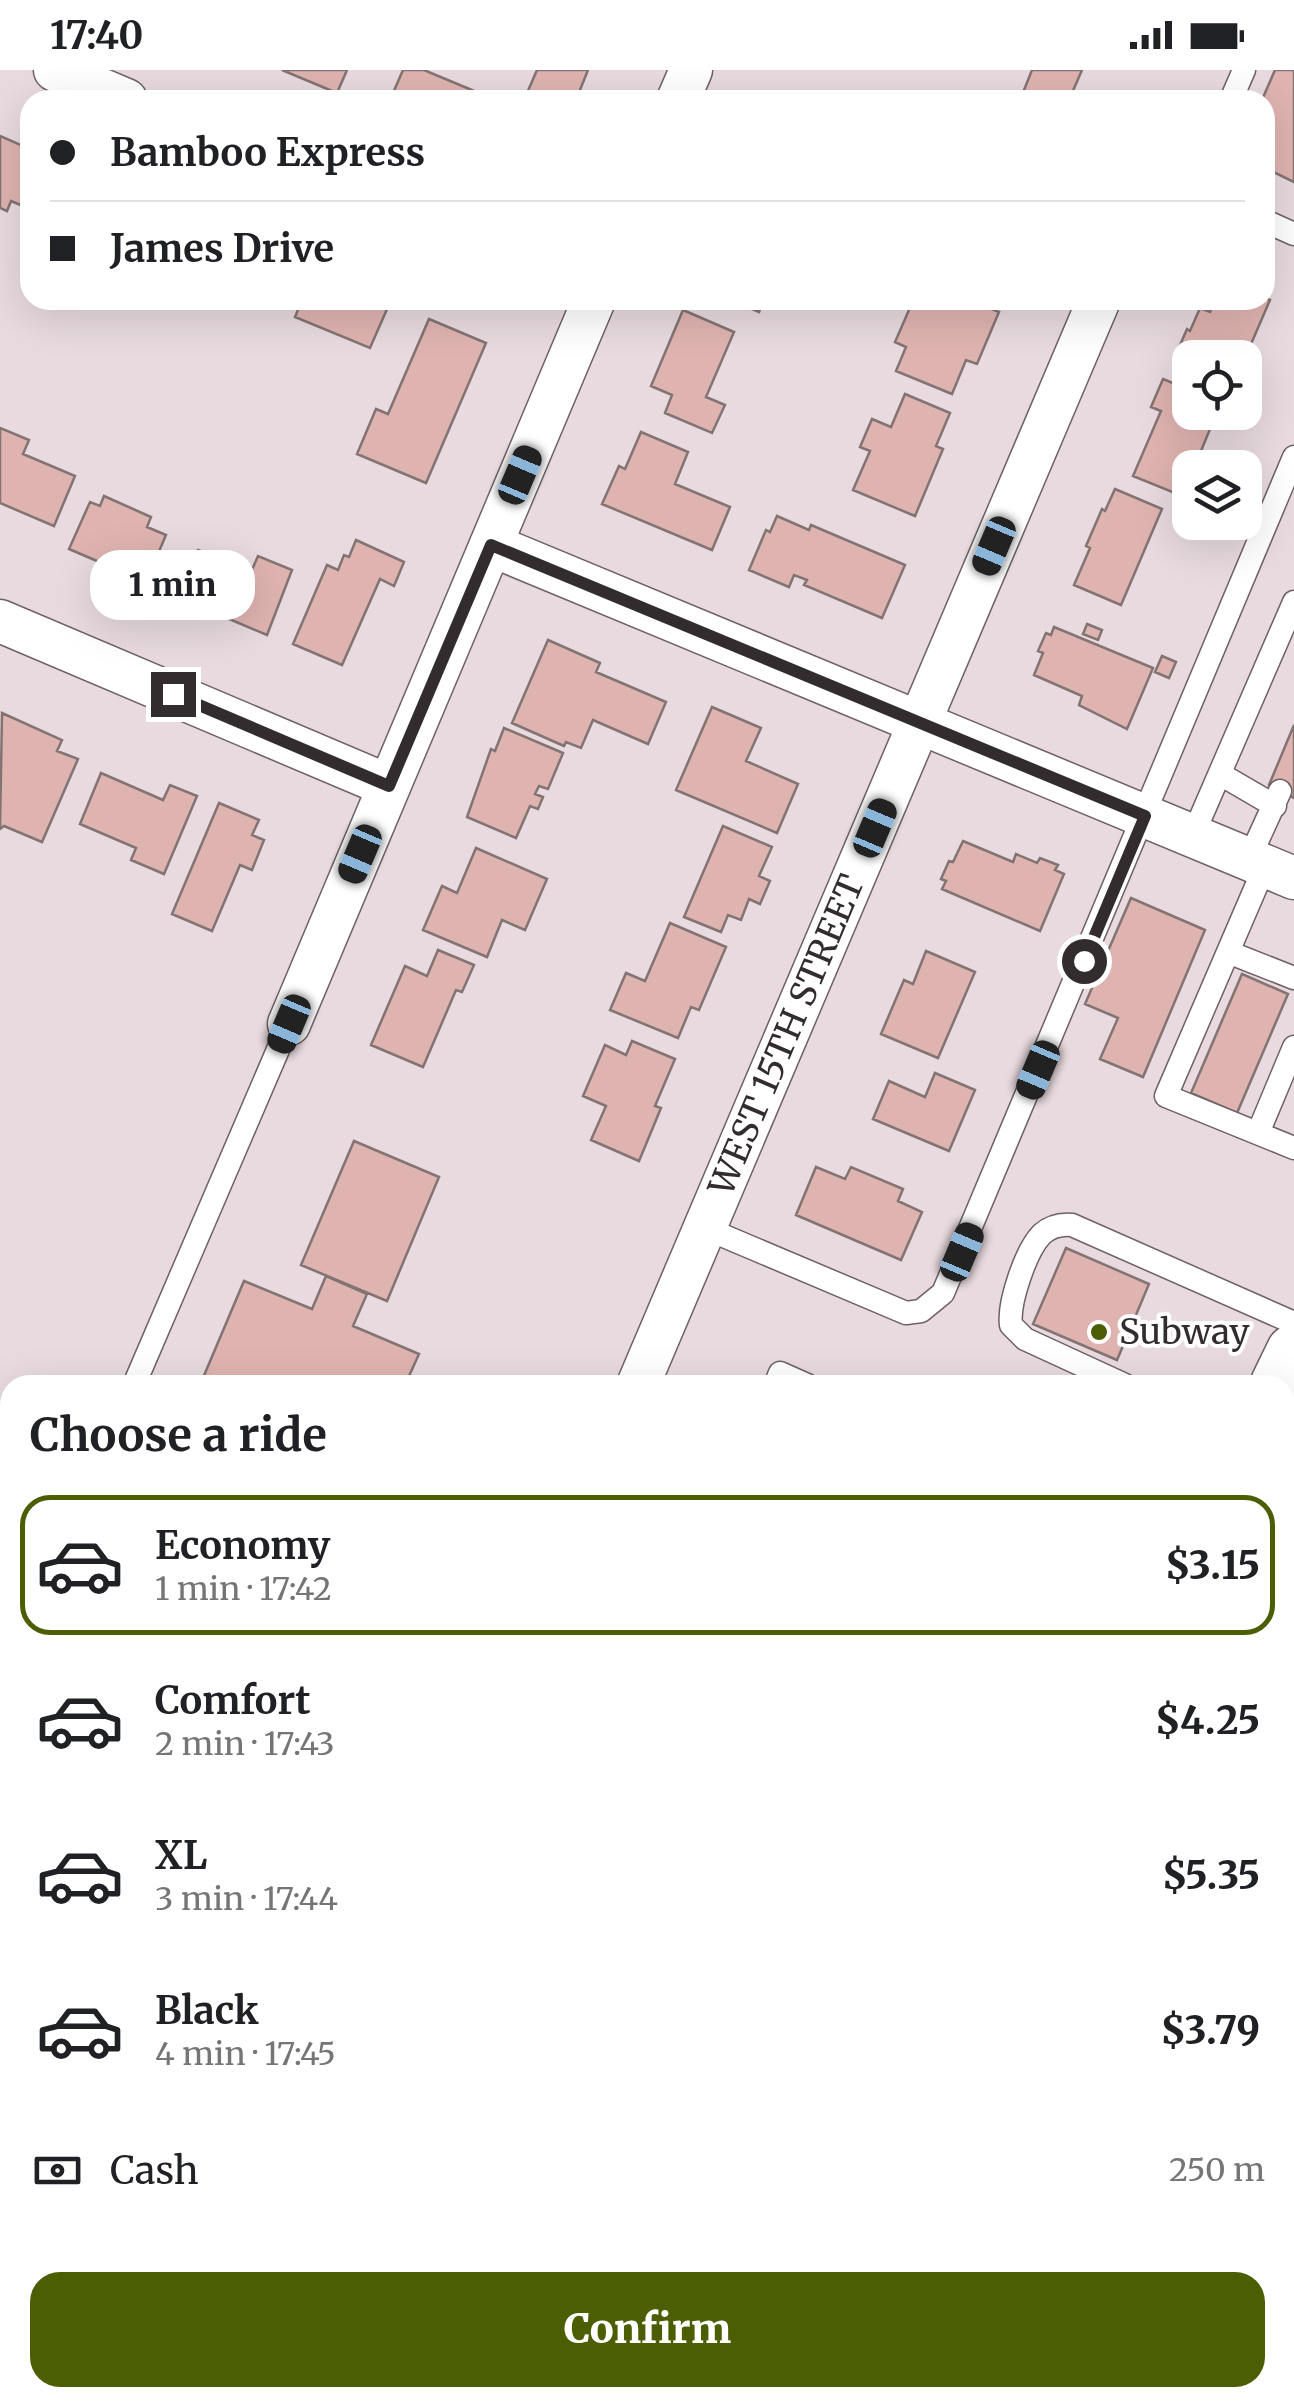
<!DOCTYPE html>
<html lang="en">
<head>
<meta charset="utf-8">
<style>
	:root { --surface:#fff; --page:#f6f6f6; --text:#202124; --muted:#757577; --line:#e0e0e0; --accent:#4c5e03 }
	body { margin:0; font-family:Merriweather,serif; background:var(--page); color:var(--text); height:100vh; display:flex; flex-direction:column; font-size:38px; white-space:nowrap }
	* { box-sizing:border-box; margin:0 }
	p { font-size:32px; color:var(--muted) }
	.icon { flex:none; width:55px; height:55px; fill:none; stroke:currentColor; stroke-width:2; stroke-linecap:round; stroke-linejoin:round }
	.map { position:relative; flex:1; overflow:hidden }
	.sheet { position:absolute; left:0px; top:1305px; width:1295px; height:1032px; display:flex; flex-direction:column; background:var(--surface); border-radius:30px 30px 0 0; box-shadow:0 10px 40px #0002 }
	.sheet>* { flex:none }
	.guide { position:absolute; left:20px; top:20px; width:1255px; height:220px; border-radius:30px; box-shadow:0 10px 40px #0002; display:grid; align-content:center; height:220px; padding:0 30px; background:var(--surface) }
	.fabs { position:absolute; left:1172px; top:270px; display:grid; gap:20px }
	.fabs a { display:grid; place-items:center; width:90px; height:90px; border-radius:20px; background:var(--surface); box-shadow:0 10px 40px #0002; font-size:50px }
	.end { position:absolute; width:45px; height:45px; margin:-22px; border:12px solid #322c2e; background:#fff; box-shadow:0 0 0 5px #fff }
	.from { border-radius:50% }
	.bubble { position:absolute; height:70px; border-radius:30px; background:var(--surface); box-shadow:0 10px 40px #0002; font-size:32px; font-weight:800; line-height:70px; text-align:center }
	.car { position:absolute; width:30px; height:60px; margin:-30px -15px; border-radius:12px; box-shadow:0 0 8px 2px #0007; background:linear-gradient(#222 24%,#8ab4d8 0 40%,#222 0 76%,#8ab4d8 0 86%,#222 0) }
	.guide b { display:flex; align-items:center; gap:35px; height:95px; font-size:38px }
	.guide b+b { border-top:2px solid var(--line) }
	.guide i { width:25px; height:25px; background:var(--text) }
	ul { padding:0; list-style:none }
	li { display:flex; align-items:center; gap:30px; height:140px; margin:0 20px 15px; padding:0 10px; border:5px solid transparent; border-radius:30px }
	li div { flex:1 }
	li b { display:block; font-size:38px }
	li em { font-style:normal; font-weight:800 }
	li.current { border-color:var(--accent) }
	li>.icon { width:90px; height:90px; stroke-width:1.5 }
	h2 { padding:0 30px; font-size:45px; line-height:120px }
	.pay { display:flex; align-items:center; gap:25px; height:110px; padding:0 30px; font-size:38px }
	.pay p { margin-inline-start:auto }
	.action { display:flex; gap:20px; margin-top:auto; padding:20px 30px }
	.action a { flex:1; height:115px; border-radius:30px; background:var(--accent); color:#fff; font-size:40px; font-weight:800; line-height:115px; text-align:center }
	.status { display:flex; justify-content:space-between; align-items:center; height:70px; padding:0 50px; background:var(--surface); direction:ltr }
	.status svg { height:28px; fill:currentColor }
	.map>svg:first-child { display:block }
	.building { fill:#dfb3b0; stroke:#827473; stroke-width:2.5 }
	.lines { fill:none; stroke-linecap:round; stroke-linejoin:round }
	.lane-casing { stroke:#6e6165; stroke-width:25 }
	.street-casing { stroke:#6e6165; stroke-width:45 }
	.highway-casing { stroke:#6e6165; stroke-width:58 }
	.lane { stroke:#fff; stroke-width:22 }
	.street { stroke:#fff; stroke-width:42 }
	.highway { stroke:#fff; stroke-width:55 }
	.route { stroke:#322c2e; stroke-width:12 }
	.poi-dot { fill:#4c5e03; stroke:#fff; stroke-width:4 }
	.labels { text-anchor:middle; stroke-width:8; stroke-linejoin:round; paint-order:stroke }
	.street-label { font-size:35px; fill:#322c2e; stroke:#fff }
	.poi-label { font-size:35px; fill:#322c2e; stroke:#fff; text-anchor:start }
</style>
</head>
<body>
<div class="status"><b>17:40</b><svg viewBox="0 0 49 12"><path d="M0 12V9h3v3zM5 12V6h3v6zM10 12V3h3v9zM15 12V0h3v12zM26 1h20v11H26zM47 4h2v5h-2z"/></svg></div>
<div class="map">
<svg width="1294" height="2336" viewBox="0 0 1294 2336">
	<rect width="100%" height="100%" fill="#e8dade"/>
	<path class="building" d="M282 0H347L337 23Z
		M403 0H424L491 28 390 30Z
		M537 0H588L576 30H524Z
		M1032 0H1082L1069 30H1020Z
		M1275 0H1294V112L1265 98V30H1262Z
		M0 66 30 79V139L11 131 7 141 0 138Z
		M1265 228 1270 230 1245 288H1190V298L1176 292 1179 285 1176 284 1187 259 1190 261 1200 238 1210 242 1215 230Z
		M302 230H391L370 278 295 247Z
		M732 230H764L759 242Z
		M926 230H971L999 242 977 294 966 290 952 324 896 301 906 277 895 272 912 233 923 237Z
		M683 240 734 262 706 327 725 335 712 363 665 343 672 325 651 316Z
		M429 249 486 273 426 413 357 384 376 339 388 344Z
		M1163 309 1190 320V342H1217L1194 398H1190V407L1182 426 1133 406 1161 341 1151 337Z
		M905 324 950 343 936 376 943 379 915 446 853 420 870 381 860 377 872 349 891 357Z
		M0 358 29 370 23 384 75 406 54 456 0 433Z
		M641 362 688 382 675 414 730 437 712 480 602 434 619 396 625 399Z
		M1115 419 1162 439 1121 535 1074 515 1090 478 1086 476 1102 439 1105 441Z
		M104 426 151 447 147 457 166 465 146 512 69 479 90 432 100 436Z
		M777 446 809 460 811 455 905 495 882 548 804 515 807 510 794 505 789 517 749 500 766 460 770 462Z
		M356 470 404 492 394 516 380 509 342 595 293 574 327 495 338 500 344 485 349 487Z
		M198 480 251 502 258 486 292 500 267 565 177 527Z
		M1087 554 1102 560 1098 570 1083 564Z
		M1054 557 1153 598 1127 659 1079 635 1082 626 1034 605 1043 583 1038 581 1046 563 1051 565Z
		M548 570 600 593 596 602 666 632 648 674 593 650 581 678 566 672 564 676 512 653Z
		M1162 586 1176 592 1169 608 1155 602Z
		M712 637 761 658 746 691 798 714 777 763 676 720Z
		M2 643 62 670 57 681 78 689 42 772 4 756 0 759Z
		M1294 655V728L1269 715Z
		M504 658 563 683 548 719 539 716 535 724 543 727 538 739 530 736 516 768 467 747 491 679 495 681Z
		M101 703 163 730 170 715 197 726 164 804 131 790 136 778 80 754Z
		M219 733 259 750 252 765 264 770 252 800 240 795 212 861 172 844Z
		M723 756 772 777 759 806 770 811 760 834 749 829 741 850 728 845 721 862 684 847Z
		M963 771 1013 792 1016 784 1037 793 1040 788 1058 795 1055 800 1064 804 1040 861 942 819 946 811 941 809 949 791 953 792Z
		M476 778 547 809 525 860 502 850 487 887 423 860 442 816 457 823Z
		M1131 828 1205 860 1143 1007 1100 989 1118 948 1085 934Z
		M670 853 726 877 699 940 691 937 678 968 610 940 626 903 645 911Z
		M438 880 474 895 462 922 456 920 423 997 371 975 405 896 427 906Z
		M926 881 975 902 938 988 881 964 904 910 913 914Z
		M1242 904 1288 924 1237 1043 1191 1023Z
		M632 971 675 989 655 1036 661 1038 639 1091 591 1070 606 1036 583 1026 605 975 626 985Z
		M935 1003 975 1020 949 1081 873 1049 889 1011 925 1027Z
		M354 1071 439 1107 387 1231 301 1195Z
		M816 1097 845 1109 851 1097 903 1119 898 1131 922 1142 901 1190 796 1145Z
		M1066 1178 1149 1214 1117 1290 1033 1254Z
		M326 1206 367 1224 353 1256 419 1284 405 1315H200L244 1211 312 1239Z
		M0 1560 10 1564V1772L0 1768Z
		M1289 1616 1294 1618V1703L1285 1699V1627Z
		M1285 1732 1294 1736V1857L1285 1878Z
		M1294 1983V2197L1285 2193V2004Z
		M0 2228 10 2233V2305L0 2300Z
		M1285 2305 1294 2309V2336H1176L1180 2328H1285Z
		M0 2314 10 2318V2328H32L52 2336H0Z
		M64 2328H114L110 2336H84Z
		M1015 2328H1089L1086 2336H1011Z"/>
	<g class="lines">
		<defs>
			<path id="lane" d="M1231 30 1244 0
				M1265 151 1294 164
				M1220 704 1275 736
				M1193 765 1294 532
				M1249 789 1280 721
				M1265 796 1166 1026 1294 1078
				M1228 882 1294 908
				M1258 1063 1294 977
				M705 1158 906 1243 921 1241 943 1223 1294 387
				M134 1315 289 954
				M775 1315 780 1303 807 1315
				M1125 1315 1025 1269 1011 1255C1008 1233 1026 1180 1042 1164 1051 1156 1061 1154 1072 1155L1294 1253
				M1285 1563 1294 1567
				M1285 1610 1294 1614
				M1285 1718 1294 1722
				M0 1831 10 1836
				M1285 1934 1294 1912
				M0 1952 10 1957
				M0 2001 10 1978
				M1285 2289 1294 2293
				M1103 2328 1107 2336
				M603 2336 607 2328
				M971 2336 974 2328
				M1149 2336 1153 2328"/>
			<g id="street">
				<path d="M55 0 126 30"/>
				<path d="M678 30 691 0"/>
				<path d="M491 475 1294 808"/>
				<path d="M0 551 389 716"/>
				<path d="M289 954 594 230"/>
				<path id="s1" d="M638 1315 1099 230"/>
				<path d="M0 2103 10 2107"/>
				<path d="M514 2328 533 2336"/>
				<path d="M205 2336 209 2328"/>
			</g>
			<path id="highway" d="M1278 1315 1294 1282
				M832 2336 836 2328"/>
		</defs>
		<use href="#lane" class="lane-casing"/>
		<use href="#street" class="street-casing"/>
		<use href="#highway" class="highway-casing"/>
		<use href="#lane" class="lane"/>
		<use href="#street" class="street"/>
		<use href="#highway" class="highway"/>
	</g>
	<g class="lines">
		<path class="route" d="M173 624 389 716 491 475 1145 746 1084 891"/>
	</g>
	<circle class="poi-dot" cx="1099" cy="1262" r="10"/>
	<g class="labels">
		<g class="street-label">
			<text dy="12" stroke="none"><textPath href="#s1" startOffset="380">WEST 15TH STREET</textPath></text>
		</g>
		<g class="poi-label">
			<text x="1119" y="1274">Subway</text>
		</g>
	</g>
</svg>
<div class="fabs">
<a><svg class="icon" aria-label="locate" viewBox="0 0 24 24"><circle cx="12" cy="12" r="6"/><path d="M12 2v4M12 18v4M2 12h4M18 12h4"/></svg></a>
<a><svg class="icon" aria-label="layers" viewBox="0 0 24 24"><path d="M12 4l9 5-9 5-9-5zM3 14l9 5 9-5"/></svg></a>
</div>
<i class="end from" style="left:1084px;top:891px"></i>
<i class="end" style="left:173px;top:624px"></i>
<div class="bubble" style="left:90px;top:480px;width:165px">1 min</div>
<i class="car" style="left:520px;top:405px;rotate:23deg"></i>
<i class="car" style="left:994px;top:476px;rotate:203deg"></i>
<i class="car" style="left:875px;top:758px;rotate:23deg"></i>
<i class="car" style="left:360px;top:784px;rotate:203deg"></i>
<i class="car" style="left:289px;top:954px;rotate:203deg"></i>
<i class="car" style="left:1038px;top:1000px;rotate:203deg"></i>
<i class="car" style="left:962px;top:1182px;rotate:23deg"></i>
<div class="guide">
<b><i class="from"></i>Bamboo Express</b>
<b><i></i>James Drive</b>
</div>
<section class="sheet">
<h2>Choose a ride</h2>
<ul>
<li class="current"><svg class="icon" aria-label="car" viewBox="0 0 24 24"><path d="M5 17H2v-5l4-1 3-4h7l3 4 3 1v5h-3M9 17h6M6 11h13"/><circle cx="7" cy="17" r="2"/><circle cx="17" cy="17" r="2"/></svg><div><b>Economy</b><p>1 min · 17:42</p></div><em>$3.15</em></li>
<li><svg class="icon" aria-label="car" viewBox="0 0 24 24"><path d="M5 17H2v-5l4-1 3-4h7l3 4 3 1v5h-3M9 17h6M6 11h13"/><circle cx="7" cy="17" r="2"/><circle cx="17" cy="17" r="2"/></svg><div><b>Comfort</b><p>2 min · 17:43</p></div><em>$4.25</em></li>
<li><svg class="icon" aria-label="car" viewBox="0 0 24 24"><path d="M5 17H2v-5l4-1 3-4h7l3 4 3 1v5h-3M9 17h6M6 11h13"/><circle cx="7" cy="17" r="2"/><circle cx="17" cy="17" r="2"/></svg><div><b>XL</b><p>3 min · 17:44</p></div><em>$5.35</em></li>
<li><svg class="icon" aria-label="car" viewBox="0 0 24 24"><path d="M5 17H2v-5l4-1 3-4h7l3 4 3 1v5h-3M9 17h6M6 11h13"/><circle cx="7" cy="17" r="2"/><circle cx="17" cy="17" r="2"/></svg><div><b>Black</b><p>4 min · 17:45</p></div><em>$3.79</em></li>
</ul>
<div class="pay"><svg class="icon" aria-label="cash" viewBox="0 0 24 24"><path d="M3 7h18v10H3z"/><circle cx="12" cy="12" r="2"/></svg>Cash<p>250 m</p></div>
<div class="action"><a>Confirm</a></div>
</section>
</div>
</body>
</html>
